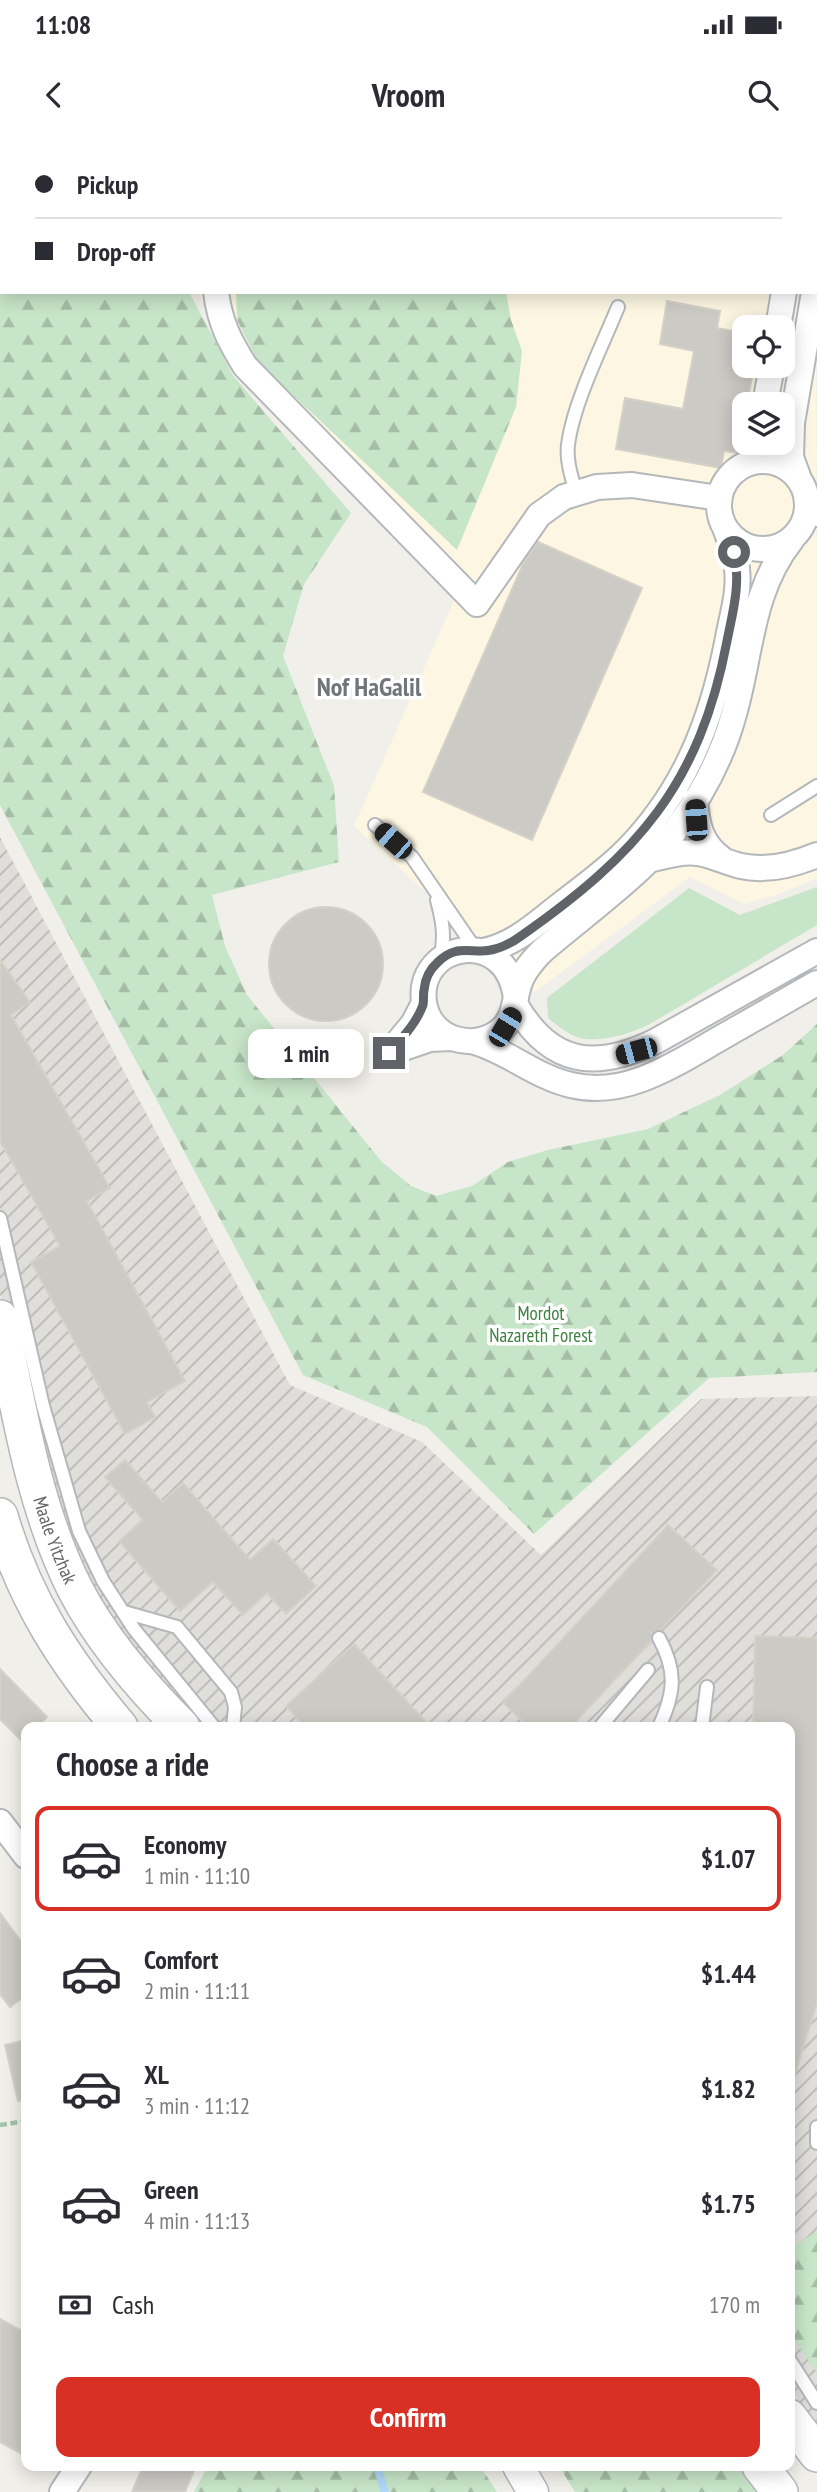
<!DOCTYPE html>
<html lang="en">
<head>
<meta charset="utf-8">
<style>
	:root { --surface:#fff; --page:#f7f7f7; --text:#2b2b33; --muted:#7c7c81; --line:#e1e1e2; --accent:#d93025 }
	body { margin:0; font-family:"PT Sans Narrow",sans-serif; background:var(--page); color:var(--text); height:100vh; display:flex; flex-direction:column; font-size:26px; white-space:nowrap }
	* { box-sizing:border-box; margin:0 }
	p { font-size:23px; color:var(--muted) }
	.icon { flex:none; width:38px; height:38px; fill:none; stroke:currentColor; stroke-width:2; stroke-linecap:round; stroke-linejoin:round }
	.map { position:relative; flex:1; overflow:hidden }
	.panel { position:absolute; left:21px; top:1582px; width:774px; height:749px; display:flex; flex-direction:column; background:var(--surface); border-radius:14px; box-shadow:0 4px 18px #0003 }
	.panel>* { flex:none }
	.hud { position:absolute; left:0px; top:0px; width:817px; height:154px; box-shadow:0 4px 18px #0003; display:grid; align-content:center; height:154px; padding:0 35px; background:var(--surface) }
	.controls { position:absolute; left:732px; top:175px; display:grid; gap:14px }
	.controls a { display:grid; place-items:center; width:63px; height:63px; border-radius:14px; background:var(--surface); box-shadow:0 4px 18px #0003; font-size:35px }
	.end { position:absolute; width:32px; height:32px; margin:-16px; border:9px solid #606367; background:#fff; box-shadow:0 0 0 4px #fff }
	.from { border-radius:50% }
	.bubble { position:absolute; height:49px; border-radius:14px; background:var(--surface); box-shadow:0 4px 18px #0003; font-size:23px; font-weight:700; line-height:49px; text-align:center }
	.car { position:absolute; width:21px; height:42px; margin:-21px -10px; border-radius:9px; box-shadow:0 0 5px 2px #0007; background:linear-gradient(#222 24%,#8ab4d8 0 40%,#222 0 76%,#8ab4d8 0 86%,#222 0) }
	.hud b { display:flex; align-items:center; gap:24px; height:66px; font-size:26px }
	.hud b+b { border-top:2px solid var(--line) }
	.hud i { width:18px; height:18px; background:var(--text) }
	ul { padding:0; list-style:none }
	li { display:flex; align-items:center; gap:21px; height:105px; margin:0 14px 10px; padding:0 21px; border:4px solid transparent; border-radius:14px }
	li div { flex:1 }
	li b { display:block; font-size:26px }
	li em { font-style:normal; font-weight:700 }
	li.active { border-color:var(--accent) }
	li>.icon { width:63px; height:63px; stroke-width:1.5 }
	h2 { padding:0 35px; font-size:32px; line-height:84px }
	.pay { display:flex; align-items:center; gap:18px; height:77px; padding:0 35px; font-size:26px }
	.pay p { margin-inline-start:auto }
	.cta { display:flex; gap:14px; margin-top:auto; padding:14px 35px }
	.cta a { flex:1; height:80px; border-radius:14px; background:var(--accent); color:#fff; font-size:28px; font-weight:700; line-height:80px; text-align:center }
	.status { display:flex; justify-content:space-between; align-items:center; height:49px; padding:0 35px; background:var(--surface); direction:ltr }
	.status svg { height:19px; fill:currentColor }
	header { display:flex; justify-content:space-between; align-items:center; height:91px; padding:0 35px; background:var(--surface); font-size:32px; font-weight:700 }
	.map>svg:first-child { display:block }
	.commercial { fill:#fcf6e2; fill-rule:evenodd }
	.industrial { fill:url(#industrial-furrows) }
	.grass { fill:#c7e5c8 }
	.forest { fill:url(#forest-firs) }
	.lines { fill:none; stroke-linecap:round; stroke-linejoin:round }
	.stream { stroke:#b0d8f9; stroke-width:8 }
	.building { fill:#cccac5; stroke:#d5d1c7; stroke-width:2 }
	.service-casing { stroke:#b5b8bb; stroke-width:16 }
	.minor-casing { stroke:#b5b8bb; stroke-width:28 }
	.tertiary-casing { stroke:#b5b8bb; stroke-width:33 }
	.secondary-casing { stroke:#b4b7bb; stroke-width:38 }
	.path { stroke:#a0c4aa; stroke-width:4.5; stroke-dasharray:7 3.5; stroke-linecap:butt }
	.service { stroke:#fff; stroke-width:12 }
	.minor { stroke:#fff; stroke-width:24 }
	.tertiary { stroke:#fff; stroke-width:30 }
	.secondary { stroke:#fff; stroke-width:35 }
	.route { stroke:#606367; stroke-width:9 }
	.labels { text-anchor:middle; stroke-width:7; stroke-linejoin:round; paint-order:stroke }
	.park-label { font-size:19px; fill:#3c8240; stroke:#fff }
	.street-label { font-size:19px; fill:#606367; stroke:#fff }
	.district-label { font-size:26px; font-weight:bold; fill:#717579; stroke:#fff }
</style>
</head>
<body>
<div class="status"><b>11:08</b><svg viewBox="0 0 49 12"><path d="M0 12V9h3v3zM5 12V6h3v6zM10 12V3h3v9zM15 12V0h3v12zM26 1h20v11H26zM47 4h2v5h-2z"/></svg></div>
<header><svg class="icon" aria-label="back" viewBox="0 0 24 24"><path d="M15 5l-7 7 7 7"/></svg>Vroom<svg class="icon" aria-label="search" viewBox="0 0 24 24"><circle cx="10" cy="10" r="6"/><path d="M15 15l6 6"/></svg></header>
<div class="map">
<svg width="817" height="2352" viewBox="0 0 817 2352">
	<defs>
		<pattern id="industrial-furrows" width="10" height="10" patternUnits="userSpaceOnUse" patternTransform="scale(1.75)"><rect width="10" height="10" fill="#dfdeda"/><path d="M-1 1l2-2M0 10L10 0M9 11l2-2" fill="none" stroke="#b8b8b5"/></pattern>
		<pattern id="forest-firs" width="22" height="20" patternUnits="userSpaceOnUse" patternTransform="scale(1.75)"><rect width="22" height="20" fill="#c7e5c8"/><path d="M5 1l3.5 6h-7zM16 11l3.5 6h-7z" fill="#a5bda6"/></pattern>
	</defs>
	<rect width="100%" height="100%" fill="#f0efe9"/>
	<path class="commercial" d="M0 0H760L762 2H2V39Z
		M816 42 817 738 776 755 744 764 690 737 535 852 354 686 456 456 250 240 197 152H816ZM744 187H782V226H744ZM744 264H782V303H744Z"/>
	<path class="industrial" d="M0 697 290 1245 422 1302 541 1415 701 1259 817 1256V2285L798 2262 789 2245V1587H197L115 1494 60 1403 28 1288 0 1154Z"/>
	<path class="grass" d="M817 747V785L650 884C632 893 607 901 586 899 572 898 558 886 548 878L547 858 689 748 740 775Z"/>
	<path class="forest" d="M0 40 2 152H189L234 237 351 373 304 444 283 516 334 646 339 722 212 755 225 806 247 855 381 1021 411 1046 436 1056 472 1046 508 1022 548 1010 648 989 720 955 783 915 817 884V1232L709 1238 534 1394 427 1287 303 1235 0 665Z
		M236 152H506L511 180 522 211 516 267 457 410 258 222 237 180Z
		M815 2092 817 2094V2233L789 2192V2110Z
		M208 2326H480L497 2352H194Z
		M559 2326H744L761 2352H575Z"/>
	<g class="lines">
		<path class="stream" d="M377 2326 385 2352"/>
	</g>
	<path class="building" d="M667 161 720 171 717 188 744 193V229L753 231 747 264H744V285L739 313 724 311 721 328 616 309 625 258 683 269 694 211 660 204Z
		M538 402 642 448 532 700 423 652 523 424Z
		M269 824a57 57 0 1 1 114 0a57 57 0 1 1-114 0Z
		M0 820 30 862 11 875 110 1048 87 1061 185 1241 147 1262 155 1277 125 1294 31 1122 60 1106 0 1001Z
		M125 1320 162 1362 183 1343 250 1420 273 1399 316 1446 286 1474 267 1453 243 1475 213 1442 180 1471 119 1401 143 1380 105 1337Z
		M668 1385 717 1430 661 1490 652 1493 651 1501 571 1587H529L503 1563Z
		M755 1496 817 1498V1863L794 1937 789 1936V1587H753Z
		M354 1504 431 1587H305L286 1566Z
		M0 1529 47 1577 37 1587H26V1599L23 1602 0 1579Z
		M0 1773 26 1808V1855L10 1867 0 1854Z
		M26 1900V1960L18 1961 5 1905Z
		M0 2179 26 2193V2316L0 2302Z
		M143 2326H196L185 2352H132Z"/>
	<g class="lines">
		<defs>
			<path id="service" d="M104 2 108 0
				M185 2V0
				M0 19H2
				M576 353C572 338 566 321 568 305 573 264 602 206 618 167
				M805 377 817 380
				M771 675 817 646
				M375 685 412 717 476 810
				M437 760C442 779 446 798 440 817
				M0 1078 43 1266 79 1391 103 1441 134 1489 214 1587
				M124 1472 177 1487 231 1552 235 1567 233 1587
				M659 1498C677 1531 675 1553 659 1587
				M600 1587 648 1530
				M702 1587 707 1547
				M817 1987V2003
				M789 2219 817 2263"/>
			<path id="minor" d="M301 2 302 0
				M816 18 817 14
				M216 152C220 183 229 200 245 226L477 464 539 375 564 357 597 347 632 345 719 358
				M778 187 784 152
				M765 264 772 226
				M719 365a44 44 0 1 1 88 0a44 44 0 1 1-88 0Z
				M799 339 791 317 792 283 814 152
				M695 660C697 685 701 704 722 719
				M649 720C665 716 682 711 698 713 713 715 727 723 741 726 767 732 793 725 817 715
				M483 811C515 805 538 782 564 762 585 746 607 730 626 711 684 652 711 583 727 503 731 479 740 453 737 429 736 414 730 401 725 388
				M516 859C508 785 416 802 424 862 429 900 475 913 502 889 515 877 514 860 519 845 523 831 533 820 543 810 577 781 613 755 645 724 686 685 719 629 734 574 752 512 750 452 792 399
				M424 863 413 884 389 913 430 899 450 898
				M515 864C550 925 595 931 656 901L817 811
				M475 902C509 912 536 937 571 945 627 959 678 922 724 896 755 878 786 861 817 843
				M0 1682 26 1716
				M62 2352 79 2326"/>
			<path id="tertiary" d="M799 0 801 2
				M518 2326 533 2352"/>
			<g id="secondary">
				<path id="s1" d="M0 1178C19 1269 33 1365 75 1449 102 1501 141 1546 182 1587"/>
				<path d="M0 1376C24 1459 65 1522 120 1587"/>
				<path d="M789 2277 817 2314"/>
				<path d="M760 2326 780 2352"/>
			</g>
		</defs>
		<use href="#service" class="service-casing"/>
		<use href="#minor" class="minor-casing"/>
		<use href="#tertiary" class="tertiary-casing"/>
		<use href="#secondary" class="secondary-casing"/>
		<path class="path" d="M0 1985 26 1981"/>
		<use href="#service" class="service"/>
		<use href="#minor" class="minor"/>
		<use href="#tertiary" class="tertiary"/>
		<use href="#secondary" class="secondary"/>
	</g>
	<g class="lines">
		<path class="route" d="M389 913C402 898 416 884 423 865 424 860 423 855 424 850 425 839 430 829 438 822 453 807 464 811 482 811 496 811 510 804 521 796 638 714 700 644 727 501 733 471 741 443 734 412"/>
	</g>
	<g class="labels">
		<g class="park-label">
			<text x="541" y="1180">Mordot<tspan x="541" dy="22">Nazareth Forest</tspan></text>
		</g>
		<g class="street-label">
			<text dy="7" stroke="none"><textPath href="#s1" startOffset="229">Maale Yitzhak</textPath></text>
		</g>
		<g class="district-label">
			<text x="369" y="556">Nof HaGalil</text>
		</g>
	</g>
</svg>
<div class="controls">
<a><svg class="icon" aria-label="locate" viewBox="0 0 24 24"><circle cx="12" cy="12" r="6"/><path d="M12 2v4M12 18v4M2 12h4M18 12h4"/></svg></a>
<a><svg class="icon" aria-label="layers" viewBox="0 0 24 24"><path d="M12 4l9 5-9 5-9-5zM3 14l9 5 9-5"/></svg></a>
</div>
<i class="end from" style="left:734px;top:412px"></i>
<i class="end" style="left:389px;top:913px"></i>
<div class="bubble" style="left:248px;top:889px;width:116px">1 min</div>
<i class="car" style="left:696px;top:680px;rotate:356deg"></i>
<i class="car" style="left:393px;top:701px;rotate:311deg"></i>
<i class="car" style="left:505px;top:887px;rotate:31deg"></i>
<i class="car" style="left:636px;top:911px;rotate:255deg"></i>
<div class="hud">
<b><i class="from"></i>Pickup</b>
<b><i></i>Drop-off</b>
</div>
<section class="panel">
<h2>Choose a ride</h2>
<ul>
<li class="active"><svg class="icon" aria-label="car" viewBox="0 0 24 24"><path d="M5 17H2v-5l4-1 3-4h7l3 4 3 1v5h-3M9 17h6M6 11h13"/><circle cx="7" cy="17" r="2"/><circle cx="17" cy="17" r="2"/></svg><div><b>Economy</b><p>1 min · 11:10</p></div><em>$1.07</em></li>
<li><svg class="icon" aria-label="car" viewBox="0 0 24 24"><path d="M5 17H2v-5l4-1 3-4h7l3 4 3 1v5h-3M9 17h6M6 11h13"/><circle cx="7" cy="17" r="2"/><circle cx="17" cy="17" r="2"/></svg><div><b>Comfort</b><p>2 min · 11:11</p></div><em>$1.44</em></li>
<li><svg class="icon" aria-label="car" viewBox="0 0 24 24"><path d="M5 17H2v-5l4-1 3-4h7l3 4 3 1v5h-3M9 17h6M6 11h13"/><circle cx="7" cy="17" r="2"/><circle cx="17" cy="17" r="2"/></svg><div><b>XL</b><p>3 min · 11:12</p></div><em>$1.82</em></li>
<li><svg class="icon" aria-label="car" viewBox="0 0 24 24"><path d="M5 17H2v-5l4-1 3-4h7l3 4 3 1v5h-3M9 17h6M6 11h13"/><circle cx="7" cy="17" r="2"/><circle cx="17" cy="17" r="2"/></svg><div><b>Green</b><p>4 min · 11:13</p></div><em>$1.75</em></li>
</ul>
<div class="pay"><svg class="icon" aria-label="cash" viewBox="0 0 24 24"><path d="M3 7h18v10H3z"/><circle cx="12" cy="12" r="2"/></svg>Cash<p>170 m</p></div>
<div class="cta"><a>Confirm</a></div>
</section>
</div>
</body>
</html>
